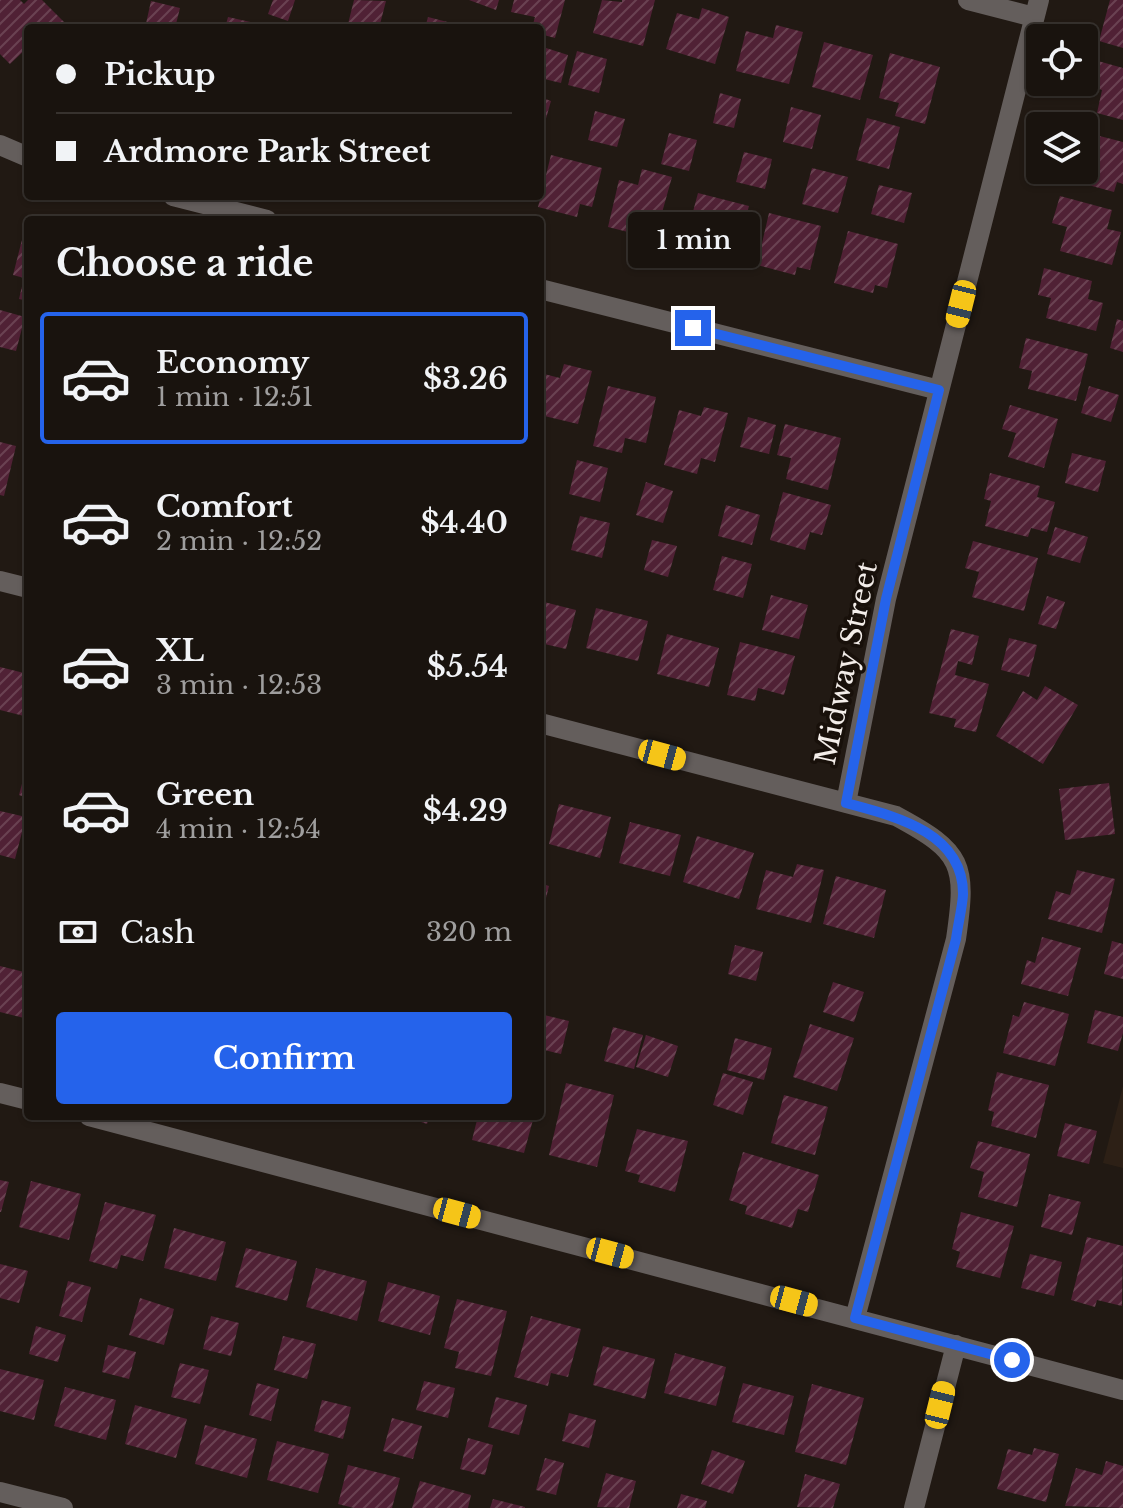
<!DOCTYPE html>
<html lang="en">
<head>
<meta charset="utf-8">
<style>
	:root { --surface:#19130e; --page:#26201c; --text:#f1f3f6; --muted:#9f9e9e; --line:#37322e; --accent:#2563eb }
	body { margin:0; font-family:"Libre Baskerville",serif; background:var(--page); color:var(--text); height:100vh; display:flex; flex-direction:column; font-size:30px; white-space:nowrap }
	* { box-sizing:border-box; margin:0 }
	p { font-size:26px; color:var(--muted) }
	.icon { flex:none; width:44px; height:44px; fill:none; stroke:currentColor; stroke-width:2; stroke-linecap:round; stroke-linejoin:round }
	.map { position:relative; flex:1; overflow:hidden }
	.sheet { position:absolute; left:24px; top:216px; width:520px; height:904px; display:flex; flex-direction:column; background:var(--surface); border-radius:8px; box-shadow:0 2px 6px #0004,0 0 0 2px var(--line) }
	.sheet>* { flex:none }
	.top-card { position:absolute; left:24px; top:24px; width:520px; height:176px; border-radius:8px; box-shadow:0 2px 6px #0004,0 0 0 2px var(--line); display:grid; align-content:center; height:176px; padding:0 32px; background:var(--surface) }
	.controls { position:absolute; left:1026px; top:24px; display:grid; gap:16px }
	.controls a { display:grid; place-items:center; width:72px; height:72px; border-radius:8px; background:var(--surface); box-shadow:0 2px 6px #0004,0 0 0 2px var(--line); font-size:40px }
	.end { position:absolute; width:36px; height:36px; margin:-18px; border:10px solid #2563eb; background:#fff; box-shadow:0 0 0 4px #fff }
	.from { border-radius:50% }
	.bubble { position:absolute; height:56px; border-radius:8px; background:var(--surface); box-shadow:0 2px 6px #0004,0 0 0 2px var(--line); font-size:26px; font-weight:600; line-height:56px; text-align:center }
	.car { position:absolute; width:24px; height:48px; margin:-24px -12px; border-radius:10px; box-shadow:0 0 6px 2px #0007; background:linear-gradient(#f5c518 24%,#345 0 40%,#f5c518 0 76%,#345 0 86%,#f5c518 0) }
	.top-card b { display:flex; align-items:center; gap:28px; height:76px; font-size:30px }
	.top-card b+b { border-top:2px solid var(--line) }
	.top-card i { width:20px; height:20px; background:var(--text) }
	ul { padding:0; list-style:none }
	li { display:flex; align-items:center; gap:24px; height:132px; margin:0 16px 12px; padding:0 16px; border:4px solid transparent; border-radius:8px }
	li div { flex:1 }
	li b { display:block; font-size:30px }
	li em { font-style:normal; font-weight:600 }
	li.on { border-color:var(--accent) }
	li>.icon { width:72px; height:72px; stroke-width:1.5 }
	h2 { padding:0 32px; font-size:36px; line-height:96px }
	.pay { display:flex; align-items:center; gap:20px; height:88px; padding:0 32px; font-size:30px }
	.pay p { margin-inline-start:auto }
	.primary-button { display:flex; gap:16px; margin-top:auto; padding:16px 32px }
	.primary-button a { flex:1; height:92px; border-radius:8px; background:var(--accent); color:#fff; font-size:32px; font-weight:600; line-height:92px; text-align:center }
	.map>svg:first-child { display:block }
	.built { fill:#2d2016 }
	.building { fill:url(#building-hatch) }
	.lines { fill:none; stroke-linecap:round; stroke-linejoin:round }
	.street { stroke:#645e5c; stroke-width:20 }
	.route { stroke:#2563eb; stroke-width:10 }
	.labels { text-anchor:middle; stroke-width:7; stroke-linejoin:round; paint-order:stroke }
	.street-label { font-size:28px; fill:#f3ede9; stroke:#18100a }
</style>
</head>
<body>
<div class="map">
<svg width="1123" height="1508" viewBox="0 0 1123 1508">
	<defs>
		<pattern id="building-hatch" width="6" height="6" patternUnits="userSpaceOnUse" patternTransform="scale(2)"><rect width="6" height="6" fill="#502135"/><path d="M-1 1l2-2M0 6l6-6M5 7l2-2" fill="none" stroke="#6a4252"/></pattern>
	</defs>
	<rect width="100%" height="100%" fill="#211913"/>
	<path class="built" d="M1123 1086V1168L1103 1163Z"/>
	<path class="building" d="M0 0H20L24 4 28 0H42L70 28H28V47L10 64 0 54Z
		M273 0H295L288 21 268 14Z
		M354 0 386 1 379 28H347Z
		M469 0H499L496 10Z
		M514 0H565L555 38 540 34V28H532L535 17 511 12Z
		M602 0 622 2V0H655L643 46 593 33Z
		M1110 0H1123V48L1099 41Z
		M151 1 180 8 175 28H145Z
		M702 8 729 17 715 64 666 49 677 13 699 19Z
		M228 17 259 24 258 28H225Z
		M428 17 459 25V28H425Z
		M776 25 803 32 789 84 736 71 746 31 773 38Z
		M824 42 873 55 860 100 812 87Z
		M546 48 568 55 561 83 540 78Z
		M577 51 607 59 599 93 568 85Z
		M890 53 940 67 925 124 895 116 899 103 879 98Z
		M1098 61 1123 68V120L1097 113 1102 90 1091 87Z
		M720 93 741 99 734 128 713 123Z
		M540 97 551 101 541 136H540Z
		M791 107 821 115 812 149 783 142Z
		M595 111 625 119 617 147 588 140Z
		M867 118 900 127 889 169 856 160Z
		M1084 132 1123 142V184L1117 182 1114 192 1070 180 1072 170H1084Z
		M669 133 697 140 689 171 661 164Z
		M744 152 772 159 765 189 736 182Z
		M551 155 602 168 592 207 580 204 577 217 538 207Z
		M812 168 848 177 838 213 802 204Z
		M642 169 672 177 658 227 640 222 636 234 608 227 619 180 638 185Z
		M879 185 912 193 904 223 871 214Z
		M698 193 749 206 737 250 725 246 723 255 684 245Z
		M1060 196 1112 210 1107 229 1121 232 1112 265 1060 251 1067 227 1052 223Z
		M769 213 821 226 810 270 797 267 795 275 757 265Z
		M25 228 28 229V301L19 299 24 278 13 275Z
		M848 231 898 244 887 288 875 285 873 293 834 283Z
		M1044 268 1092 281 1088 299 1103 303 1096 331 1046 318 1051 298 1038 295Z
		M0 310 25 317 16 351 0 347Z
		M1117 319 1123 321V352L1110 348Z
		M1026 338 1088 354 1076 401 1028 389 1032 371 1019 368Z
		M564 364 592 371 578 424 540 415V373L560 378Z
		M608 386 656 397 646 443 625 438 622 453 593 446Z
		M1089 386 1119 395 1111 422 1081 413Z
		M1010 405 1058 419 1044 468 1008 457 1016 433 1002 429Z
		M704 407 728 413 715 462 701 458 697 474 664 465 679 410 701 416Z
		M748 417 776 425 769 454 740 447Z
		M785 424 841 438 828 490 786 479 791 458 777 455Z
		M0 442 16 446 4 496 0 495Z
		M1072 453 1106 461 1098 492 1065 483Z
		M577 460 608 468 600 502 569 494Z
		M990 473 1040 486 1037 497 1055 502 1047 532 1031 528 1028 537 985 526 991 501 984 499Z
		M646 482 673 491 663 523 636 515Z
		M783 492 831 505 822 535 810 532 805 550 770 540Z
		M726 505 760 515 752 545 718 536Z
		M580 516 610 523 602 558 571 550Z
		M1055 527 1088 537 1080 563 1047 554Z
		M652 540 677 546 668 577 644 570Z
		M973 541 1038 558 1024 611 972 597 979 572 965 568Z
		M722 556 752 564 743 598 713 590Z
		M771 595 808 605 799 639 762 630Z
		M1047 596 1065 602 1056 629 1038 624Z
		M540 601 576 610 566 649 540 643Z
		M596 608 648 621 638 661 586 648Z
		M951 629 979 636 972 665 958 661 955 675 989 684 976 732 954 727 956 719 929 713Z
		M667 634 719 648 709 687 657 674Z
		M1009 638 1037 645 1029 677 1001 670Z
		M740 642 795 656 784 695 758 688 755 701 727 695Z
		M0 667 28 674V717L0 710Z
		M1045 686 1078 705 1043 764 996 736 1023 691 1037 700Z
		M27 765 28 766V798L19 795Z
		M1109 783 1115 834 1065 840 1059 789Z
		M559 804 611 817 600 858 549 844Z
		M0 811 26 817 15 859 0 855Z
		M630 822 681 835 670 876 619 863Z
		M697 836 754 853 739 899 683 882Z
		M797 864 824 870 811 923 756 909 766 870 793 877Z
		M1077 870 1115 879 1102 933 1048 919 1056 891 1070 895Z
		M836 876 886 890 874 938 823 924Z
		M540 883 549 886 541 918H540Z
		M1042 937 1081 948 1068 996 1021 984 1027 960 1035 963Z
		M1112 941 1123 944V979L1104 974Z
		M735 945 763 952 756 981 728 974Z
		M0 966 28 973V1019L0 1012Z
		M833 982 864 992 854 1022 823 1012Z
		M1024 1002 1069 1014 1055 1066 1003 1053 1013 1015 1019 1017Z
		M1095 1010 1123 1017V1033L1118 1051 1087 1043Z
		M540 1014 569 1021 561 1054 540 1049Z
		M810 1024 854 1038 837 1091 793 1077Z
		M613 1027 643 1035 634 1069 604 1061Z
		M646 1035 678 1046 668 1077 636 1067Z
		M735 1038 772 1048 764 1080 727 1070Z
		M997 1072 1049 1085 1036 1138 991 1126 994 1112 988 1110Z
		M723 1073 753 1082 743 1115 713 1105Z
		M566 1083 614 1095 597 1167 549 1155Z
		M784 1095 828 1107 815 1155 771 1143Z
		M403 1116H430L427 1124Z
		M478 1116H534L524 1153 472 1140Z
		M1065 1123 1097 1131 1089 1164 1057 1156Z
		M637 1129 688 1141 675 1192 638 1182 640 1175 625 1171Z
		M978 1141 1030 1154 1017 1207 978 1197 984 1172 970 1168Z
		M743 1152 819 1175 808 1212 798 1209 792 1228 745 1214 747 1206 729 1200Z
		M0 1180 9 1182 1 1212H0Z
		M31 1181 81 1194 69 1240 19 1227Z
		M1049 1194 1081 1202 1072 1235 1041 1227Z
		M105 1202 156 1215 143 1261 121 1255 117 1269 89 1261Z
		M961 1212 1014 1226 1000 1278 956 1267 960 1252 952 1249Z
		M174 1228 226 1242 216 1281 164 1268Z
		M1087 1237 1123 1246 1122 1306 1097 1300 1095 1307 1071 1300Z
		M246 1248 297 1261 287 1301 235 1287Z
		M1030 1254 1062 1262 1054 1296 1021 1288Z
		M0 1264 28 1271 19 1303 0 1298Z
		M316 1268 367 1281 357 1321 306 1307Z
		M68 1281 91 1287 82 1322 59 1316Z
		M388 1282 440 1296 430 1335 378 1321Z
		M140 1298 174 1309 164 1345 129 1335Z
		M457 1299 507 1311 491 1376 455 1368 459 1352 444 1348Z
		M211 1316 239 1323 231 1356 203 1349Z
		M531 1316 581 1329 568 1377 551 1373 548 1386 514 1377Z
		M36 1326 66 1335 58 1362 29 1354Z
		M283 1336 316 1344 307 1379 274 1370Z
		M108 1345 136 1352 129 1379 102 1372Z
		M603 1346 655 1359 645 1399 593 1385Z
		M675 1353 726 1367 716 1406 664 1393Z
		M180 1363 209 1370 200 1404 171 1397Z
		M0 1369 44 1380 34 1420 0 1411Z
		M424 1381 455 1388 448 1418 416 1410Z
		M257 1383 279 1389 271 1421 249 1415Z
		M743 1383 794 1396 784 1435 732 1422Z
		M812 1384 864 1398 846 1465 795 1452Z
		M65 1387 116 1400 106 1440 54 1426Z
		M496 1397 527 1405 519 1435 488 1427Z
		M322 1400 351 1407 343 1439 314 1431Z
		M135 1405 187 1419 176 1458 125 1444Z
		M569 1413 596 1420 589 1448 562 1441Z
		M392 1418 422 1426 413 1459 383 1451Z
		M205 1425 257 1439 247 1478 195 1464Z
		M468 1438 493 1445 485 1475 460 1469Z
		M277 1441 329 1454 318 1493 267 1480Z
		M1034 1448 1059 1454 1046 1502 997 1489 1008 1449 1032 1455Z
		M712 1450 745 1461 733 1494 701 1484Z
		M545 1458 564 1463 556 1495 536 1490Z
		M1106 1461 1123 1466V1508L1065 1506 1076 1468 1102 1475Z
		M348 1465 400 1478 392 1508H354L338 1504Z
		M606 1473 636 1481 629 1508 597 1507Z
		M805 1474 840 1484 833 1508 797 1507Z
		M420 1481 471 1495 468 1508H412Z
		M681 1494 707 1501 705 1508H677Z
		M493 1499 525 1507V1508H490Z"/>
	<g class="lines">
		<path class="street" d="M968 0 1034 17
			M0 145 28 157
			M173 196 267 220
			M540 289 939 390
			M0 581 28 588
			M540 723 896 816C963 852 967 864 956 939L855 1318
			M846 803 886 599 1039 0
			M0 1093 28 1100
			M89 1116 1123 1390
			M0 1492 63 1508
			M914 1508 956 1345"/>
	</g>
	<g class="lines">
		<path class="route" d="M693 328 939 390 886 599 846 803C894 816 964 832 963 895 962 909 958 924 956 939L855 1318 1012 1360"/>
	</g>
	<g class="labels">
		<g class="street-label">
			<text transform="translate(846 663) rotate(-78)" y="10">Midway Street</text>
		</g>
	</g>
</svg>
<div class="controls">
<a><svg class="icon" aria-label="locate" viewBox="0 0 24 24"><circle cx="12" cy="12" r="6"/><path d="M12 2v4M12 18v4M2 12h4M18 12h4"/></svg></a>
<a><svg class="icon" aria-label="layers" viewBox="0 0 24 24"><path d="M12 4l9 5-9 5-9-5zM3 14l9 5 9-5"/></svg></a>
</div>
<i class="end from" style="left:1012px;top:1360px"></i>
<i class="end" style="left:693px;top:328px"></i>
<div class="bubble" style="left:628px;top:212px;width:132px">1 min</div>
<i class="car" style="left:961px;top:304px;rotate:194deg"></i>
<i class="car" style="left:662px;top:755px;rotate:105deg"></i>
<i class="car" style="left:457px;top:1213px;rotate:105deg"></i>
<i class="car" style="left:610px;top:1253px;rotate:105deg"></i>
<i class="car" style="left:794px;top:1301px;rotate:105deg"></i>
<i class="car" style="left:940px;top:1405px;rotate:14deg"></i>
<div class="top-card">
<b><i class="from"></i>Pickup</b>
<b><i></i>Ardmore Park Street</b>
</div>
<section class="sheet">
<h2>Choose a ride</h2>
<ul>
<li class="on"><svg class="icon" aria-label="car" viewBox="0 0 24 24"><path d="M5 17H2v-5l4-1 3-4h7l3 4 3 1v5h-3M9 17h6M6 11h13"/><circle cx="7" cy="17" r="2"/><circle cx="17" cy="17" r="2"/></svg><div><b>Economy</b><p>1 min · 12:51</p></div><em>$3.26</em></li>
<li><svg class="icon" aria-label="car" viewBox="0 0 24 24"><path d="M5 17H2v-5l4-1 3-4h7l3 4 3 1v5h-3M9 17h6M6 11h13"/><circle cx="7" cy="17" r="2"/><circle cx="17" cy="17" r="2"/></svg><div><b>Comfort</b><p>2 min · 12:52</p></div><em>$4.40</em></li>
<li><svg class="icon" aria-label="car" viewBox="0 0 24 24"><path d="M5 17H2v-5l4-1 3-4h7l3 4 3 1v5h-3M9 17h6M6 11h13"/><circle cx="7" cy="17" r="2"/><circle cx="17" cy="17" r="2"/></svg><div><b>XL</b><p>3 min · 12:53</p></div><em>$5.54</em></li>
<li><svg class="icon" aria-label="car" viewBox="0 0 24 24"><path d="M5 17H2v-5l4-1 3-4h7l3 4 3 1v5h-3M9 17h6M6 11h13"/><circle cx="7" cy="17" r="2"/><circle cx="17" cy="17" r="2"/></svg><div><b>Green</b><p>4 min · 12:54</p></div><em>$4.29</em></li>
</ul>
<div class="pay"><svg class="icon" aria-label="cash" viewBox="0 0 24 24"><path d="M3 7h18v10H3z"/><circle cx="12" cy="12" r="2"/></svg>Cash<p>320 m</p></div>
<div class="primary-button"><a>Confirm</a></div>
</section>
</div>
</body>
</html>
